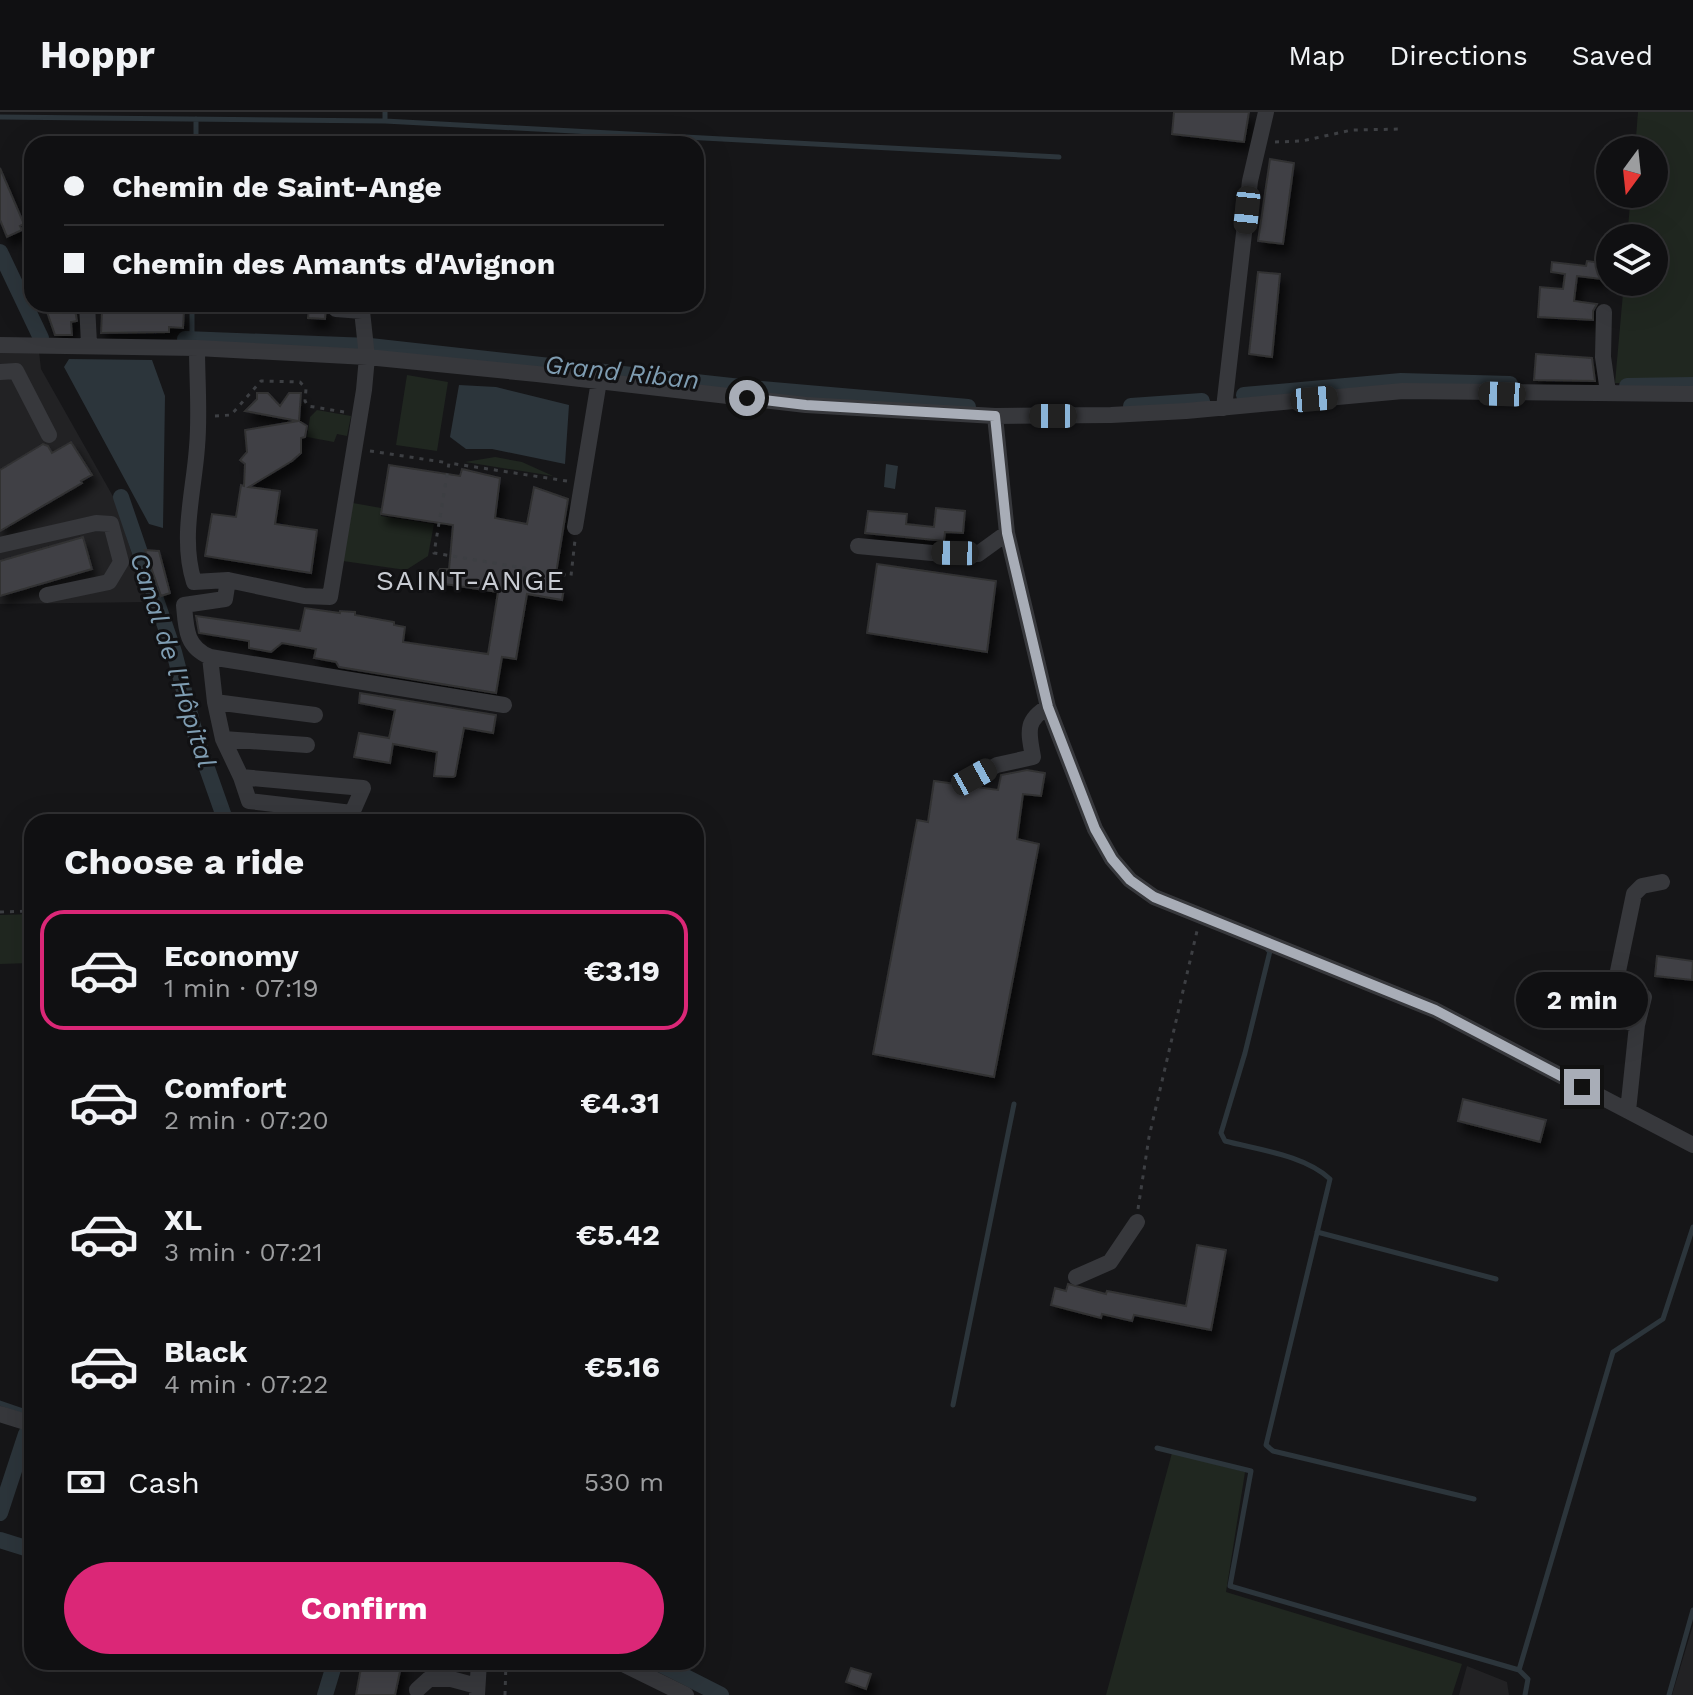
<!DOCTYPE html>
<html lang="en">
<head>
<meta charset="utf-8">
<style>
	:root { --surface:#101012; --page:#19191b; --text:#f1f3f6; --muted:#9c9d9f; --line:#303032; --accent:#db2777 }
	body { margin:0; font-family:"Work Sans",sans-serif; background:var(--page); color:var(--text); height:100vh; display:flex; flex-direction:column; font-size:30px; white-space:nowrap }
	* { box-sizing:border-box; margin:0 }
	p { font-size:26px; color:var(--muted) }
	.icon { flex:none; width:44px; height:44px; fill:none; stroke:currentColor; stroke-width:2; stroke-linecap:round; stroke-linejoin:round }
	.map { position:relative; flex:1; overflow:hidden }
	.panel { position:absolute; left:24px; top:702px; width:680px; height:856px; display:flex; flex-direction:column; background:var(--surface); border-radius:24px; box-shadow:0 8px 32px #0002,0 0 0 2px var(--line) }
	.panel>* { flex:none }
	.hud { position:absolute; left:24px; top:24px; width:680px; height:176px; border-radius:24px; box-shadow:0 8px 32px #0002,0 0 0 2px var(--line); display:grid; align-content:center; height:176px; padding:0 40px; background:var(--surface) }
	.needle { width:52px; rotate:195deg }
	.tools { position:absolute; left:1596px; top:24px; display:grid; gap:16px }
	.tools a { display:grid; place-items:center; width:72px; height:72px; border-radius:50%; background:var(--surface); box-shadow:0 8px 32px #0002,0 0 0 2px var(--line); font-size:40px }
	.end { position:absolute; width:36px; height:36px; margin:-18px; border:10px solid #a8adb7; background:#111; box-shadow:0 0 0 4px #111 }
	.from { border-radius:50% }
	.bubble { position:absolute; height:56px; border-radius:28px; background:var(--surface); box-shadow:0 8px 32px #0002,0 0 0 2px var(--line); font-size:26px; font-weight:700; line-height:56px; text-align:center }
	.car { position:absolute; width:24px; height:48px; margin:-24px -12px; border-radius:10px; box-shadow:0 0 6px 2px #0007; background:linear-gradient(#222 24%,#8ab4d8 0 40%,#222 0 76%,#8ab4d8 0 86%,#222 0) }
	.hud b { display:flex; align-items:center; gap:28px; height:76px; font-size:30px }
	.hud b+b { border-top:2px solid var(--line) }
	.hud i { width:20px; height:20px; background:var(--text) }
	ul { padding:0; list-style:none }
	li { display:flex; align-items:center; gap:24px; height:120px; margin:0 16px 12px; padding:0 24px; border:4px solid transparent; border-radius:24px }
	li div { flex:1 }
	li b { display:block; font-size:30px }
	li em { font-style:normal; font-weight:700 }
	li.selected { border-color:var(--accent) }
	li>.icon { width:72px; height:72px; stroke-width:1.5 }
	h2 { padding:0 40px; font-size:36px; line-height:96px }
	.pay { display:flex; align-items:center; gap:20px; height:88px; padding:0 40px; font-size:30px }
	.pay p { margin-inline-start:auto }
	.primary-button { display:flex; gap:16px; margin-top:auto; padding:16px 40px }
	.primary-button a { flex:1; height:92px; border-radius:48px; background:var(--accent); color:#fff; font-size:32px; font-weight:700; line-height:92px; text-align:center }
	header { display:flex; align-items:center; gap:48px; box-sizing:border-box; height:112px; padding:0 40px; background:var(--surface); border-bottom:2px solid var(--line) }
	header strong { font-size:38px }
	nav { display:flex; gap:44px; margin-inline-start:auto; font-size:28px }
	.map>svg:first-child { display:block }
	.built { fill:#222224 }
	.green { fill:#202720 }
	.water { fill:#2c353b }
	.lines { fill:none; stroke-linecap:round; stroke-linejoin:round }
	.stream { stroke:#2c353b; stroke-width:5 }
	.canal { stroke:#2c353b; stroke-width:16 }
	.building { fill:#404144; stroke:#303033; stroke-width:2; filter:url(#shadow) }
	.path { stroke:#3d3f43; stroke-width:3; stroke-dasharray:4 6; stroke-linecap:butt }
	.minor { stroke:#37383c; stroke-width:16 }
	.route { stroke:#a8adb7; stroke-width:10 }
	.labels { text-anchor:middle; stroke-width:6; stroke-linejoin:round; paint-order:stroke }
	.water-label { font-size:26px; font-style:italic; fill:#7f9db2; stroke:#111113 }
	.quarter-label { font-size:28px; letter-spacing:2px; fill:#c9ccd3; stroke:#111113 }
</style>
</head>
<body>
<header>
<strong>Hoppr</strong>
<nav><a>Map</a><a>Directions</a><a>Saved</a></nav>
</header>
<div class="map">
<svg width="1693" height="1583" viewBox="0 0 1693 1583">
	<defs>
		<filter id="shadow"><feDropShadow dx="5" dy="9" stdDeviation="4" flood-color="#0009"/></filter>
	</defs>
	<rect width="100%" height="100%" fill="#161618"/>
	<path class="built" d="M0 239 39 240 41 257 115 388 147 490 0 492Z
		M1693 1513V1583H1672Z
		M1467 1554 1507 1570 1509 1583H1459Z"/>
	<path class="green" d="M1638 0H1693V272L1615 271 1624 170H1654V126H1627L1631 82H1654V38H1635Z
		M407 263 448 270 437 339 396 333Z
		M317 298 351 304 347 324 337 322 334 330 307 325 310 305Z
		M495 345 522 350 553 364 465 350Z
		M353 391 381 396V404L434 412 428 444 406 458 343 449Z
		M32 802V851L0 852V803Z
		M1172 1341 1245 1360 1226 1480 1462 1552 1452 1583H1106Z"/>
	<path class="water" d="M69 247 152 248 165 284 163 416 149 412 64 255Z
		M459 273 496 275 569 293 565 352 492 337H466L450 325Z
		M886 352 898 354 895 377 884 375Z"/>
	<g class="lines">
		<path class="stream" d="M0 5 385 9V0
			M385 9 1059 45
			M196 32V7
			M192 227V192
			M1268 838 1270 839 1245 941 1221 1021 1225 1029C1259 1038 1304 1043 1330 1067L1266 1333 1273 1339 1474 1387
			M1317 1120 1496 1167
			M0 1291 32 1302
			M953 1293 1014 992
			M1157 1336 1251 1359 1230 1474 1519 1558 1528 1567 1525 1583
			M1519 1558 1613 1240 1663 1207 1693 1115
			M1669 1583 1693 1498"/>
		<path class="canal" d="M0 140 41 226
			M185 227 370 234 750 276 968 295
			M1627 274 1693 273
			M1244 283 1401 269 1510 272
			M1131 294 1202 289
			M121 385 174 540 196 625 226 710
			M0 1401 26 1322
			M0 1428 32 1438
			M656 1550 721 1583
			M325 1583 335 1550"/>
	</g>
	<path class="building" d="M1174 0H1249L1244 30 1172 22Z
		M1270 47 1294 51 1283 132 1258 129Z
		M0 56 24 112 20 114 22 118 7 125 0 108Z
		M1587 149 1603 151 1601 167 1577 164 1574 189 1597 192 1593 199V208L1538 205 1540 175 1563 177 1565 162 1551 160 1552 150 1586 154Z
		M1258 160 1280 162 1272 245 1249 242Z
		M309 193 326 195 325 207 308 206Z
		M46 197H75L77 209 71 210 72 223H55Z
		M102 199H184L183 216 169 215V220L101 221Z
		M1536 242 1592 246 1595 269 1534 268Z
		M257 281H268L280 294 289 281H301L299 309 307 314 305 325 301 326V341L292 349 249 375 280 379 275 412 317 418 311 461 205 444 212 402 236 405 241 373 244 374 245 352 240 348 247 340 245 318 298 309 245 299 257 287Z
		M71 330 92 363 81 369 82 371 0 419V358L43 332 48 334 52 341Z
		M389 353 460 364 462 357 500 366 495 406 527 412 534 375 568 387 554 474 564 476 562 488 527 482 516 547 502 545 496 581 339 555 336 550 314 546 316 537 282 531 271 540 249 536V529L199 521 196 504 300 519 305 496 340 501V499L355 500V503L394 510V513L405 515 403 530 488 542 498 480 431 470 440 457H449L453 413 381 402Z
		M936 396 965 399 963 421 945 420 944 429 865 421 868 399 907 402 906 412 934 415Z
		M83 425 92 457 0 484V449Z
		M145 438 159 439 170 481 161 484Z
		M877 452 996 469 987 540 867 521Z
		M360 581 496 603 493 621 464 616 455 664 453 665 434 664 437 640 393 632 390 651 354 645 359 621 389 626 395 598 359 591Z
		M1027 658 1045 661 1041 684 1023 682 1017 727 1039 732 994 965 873 942 917 708 928 710 934 669 998 678 1001 663Z
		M1657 844 1693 849 1692 868 1655 864Z
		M1463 987 1546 1008 1540 1030 1458 1009Z
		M1197 1133 1226 1138 1211 1218 1134 1203 1132 1209 1102 1202 1101 1206 1051 1193 1055 1176 1066 1179 1068 1172 1106 1182 1107 1179 1186 1194Z
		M362 1550H402L395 1583H356Z
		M851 1556 871 1562 866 1577 846 1570Z"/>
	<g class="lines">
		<path class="path" d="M1275 30 1302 29 1352 18 1403 17
			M215 304 231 303 261 269 300 270 306 277 305 289 308 294 344 300
			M370 339 449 351
			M567 369 449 351 434 441 571 464 575 428
			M0 800 32 799
			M1138 1097 1149 1025 1197 819
			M505 1583 506 1550"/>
		<path class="minor" d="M87 192 89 232
			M1604 200 1603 245 1608 280
			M0 233 197 236 367 245 537 262 806 293 995 304 1111 303 1186 299 1403 279 1693 282
			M197 236C197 268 200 302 197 335 194 379 180 426 194 470L228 468 304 484 330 485 364 278 367 245 362 199 336 197
			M0 260 16 259 49 323
			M1224 296 1250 69 1266 0
			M995 304 1007 421 1048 595 1095 717 1112 747 1130 768 1154 785 1435 898 1693 1033
			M575 415 599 269
			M0 433 96 411 111 412 121 450 109 470 47 483
			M858 434 932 441 978 442 1007 421
			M228 468 225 487 184 493C186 517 186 535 210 545L215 590 223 627 307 633
			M210 545 504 593
			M215 590 315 603
			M223 627 241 665 363 676 352 701 249 689 241 665
			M974 665 997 653 1033 645C1029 621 1024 609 1048 595
			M1637 913 1623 908 1612 888 1634 782 1642 774 1662 770
			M1628 999 1637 913 1644 885
			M1076 1165 1110 1150 1137 1110
			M0 1302 32 1312
			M619 1550 686 1583
			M417 1578 429 1567H451L477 1574
			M477 1583 479 1550"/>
	</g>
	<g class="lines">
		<path class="route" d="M747 286 806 293 995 304 1007 421 1048 595 1095 717 1112 747 1130 768 1154 785 1435 898 1582 975"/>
	</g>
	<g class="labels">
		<g class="water-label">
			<text transform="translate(622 260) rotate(6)" y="9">Grand Riban</text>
			<text transform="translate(173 548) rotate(72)" y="9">Canal de l'Hôpital</text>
		</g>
		<g class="quarter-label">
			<text x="471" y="478">SAINT-ANGE</text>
		</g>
	</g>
</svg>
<div class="tools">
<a><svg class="needle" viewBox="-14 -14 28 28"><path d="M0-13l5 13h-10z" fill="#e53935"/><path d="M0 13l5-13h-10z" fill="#9c9d9f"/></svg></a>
<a><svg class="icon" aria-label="layers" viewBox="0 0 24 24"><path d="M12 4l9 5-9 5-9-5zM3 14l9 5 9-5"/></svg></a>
</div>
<i class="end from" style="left:747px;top:286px"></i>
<i class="end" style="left:1582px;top:975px"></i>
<div class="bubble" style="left:1516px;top:860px;width:132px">2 min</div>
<i class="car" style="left:1247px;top:98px;rotate:186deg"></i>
<i class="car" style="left:1502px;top:282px;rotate:272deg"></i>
<i class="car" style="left:1314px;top:287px;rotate:85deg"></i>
<i class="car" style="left:1053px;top:304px;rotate:270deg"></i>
<i class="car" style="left:955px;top:441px;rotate:271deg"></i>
<i class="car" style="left:974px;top:665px;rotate:61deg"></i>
<div class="hud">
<b><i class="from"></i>Chemin de Saint-Ange</b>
<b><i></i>Chemin des Amants d'Avignon</b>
</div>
<section class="panel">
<h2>Choose a ride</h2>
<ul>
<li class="selected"><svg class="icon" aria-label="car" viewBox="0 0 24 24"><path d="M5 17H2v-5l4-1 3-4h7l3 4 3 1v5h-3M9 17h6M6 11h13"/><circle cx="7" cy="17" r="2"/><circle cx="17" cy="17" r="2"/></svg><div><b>Economy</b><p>1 min · 07:19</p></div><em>€3.19</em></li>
<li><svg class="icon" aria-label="car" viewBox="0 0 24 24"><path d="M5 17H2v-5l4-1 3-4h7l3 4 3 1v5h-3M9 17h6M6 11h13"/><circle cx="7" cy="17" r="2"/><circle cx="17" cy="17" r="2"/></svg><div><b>Comfort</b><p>2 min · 07:20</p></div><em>€4.31</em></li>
<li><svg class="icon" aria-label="car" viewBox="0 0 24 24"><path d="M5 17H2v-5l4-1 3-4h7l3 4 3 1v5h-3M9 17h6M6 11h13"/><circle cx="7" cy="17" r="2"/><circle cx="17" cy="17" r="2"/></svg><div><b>XL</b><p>3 min · 07:21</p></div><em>€5.42</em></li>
<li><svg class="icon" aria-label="car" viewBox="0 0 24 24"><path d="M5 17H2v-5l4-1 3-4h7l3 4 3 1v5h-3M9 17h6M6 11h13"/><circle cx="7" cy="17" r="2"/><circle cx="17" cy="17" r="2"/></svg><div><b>Black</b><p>4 min · 07:22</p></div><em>€5.16</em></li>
</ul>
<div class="pay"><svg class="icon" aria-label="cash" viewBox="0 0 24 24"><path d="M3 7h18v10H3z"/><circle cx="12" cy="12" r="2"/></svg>Cash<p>530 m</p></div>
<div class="primary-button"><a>Confirm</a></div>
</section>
</div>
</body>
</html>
